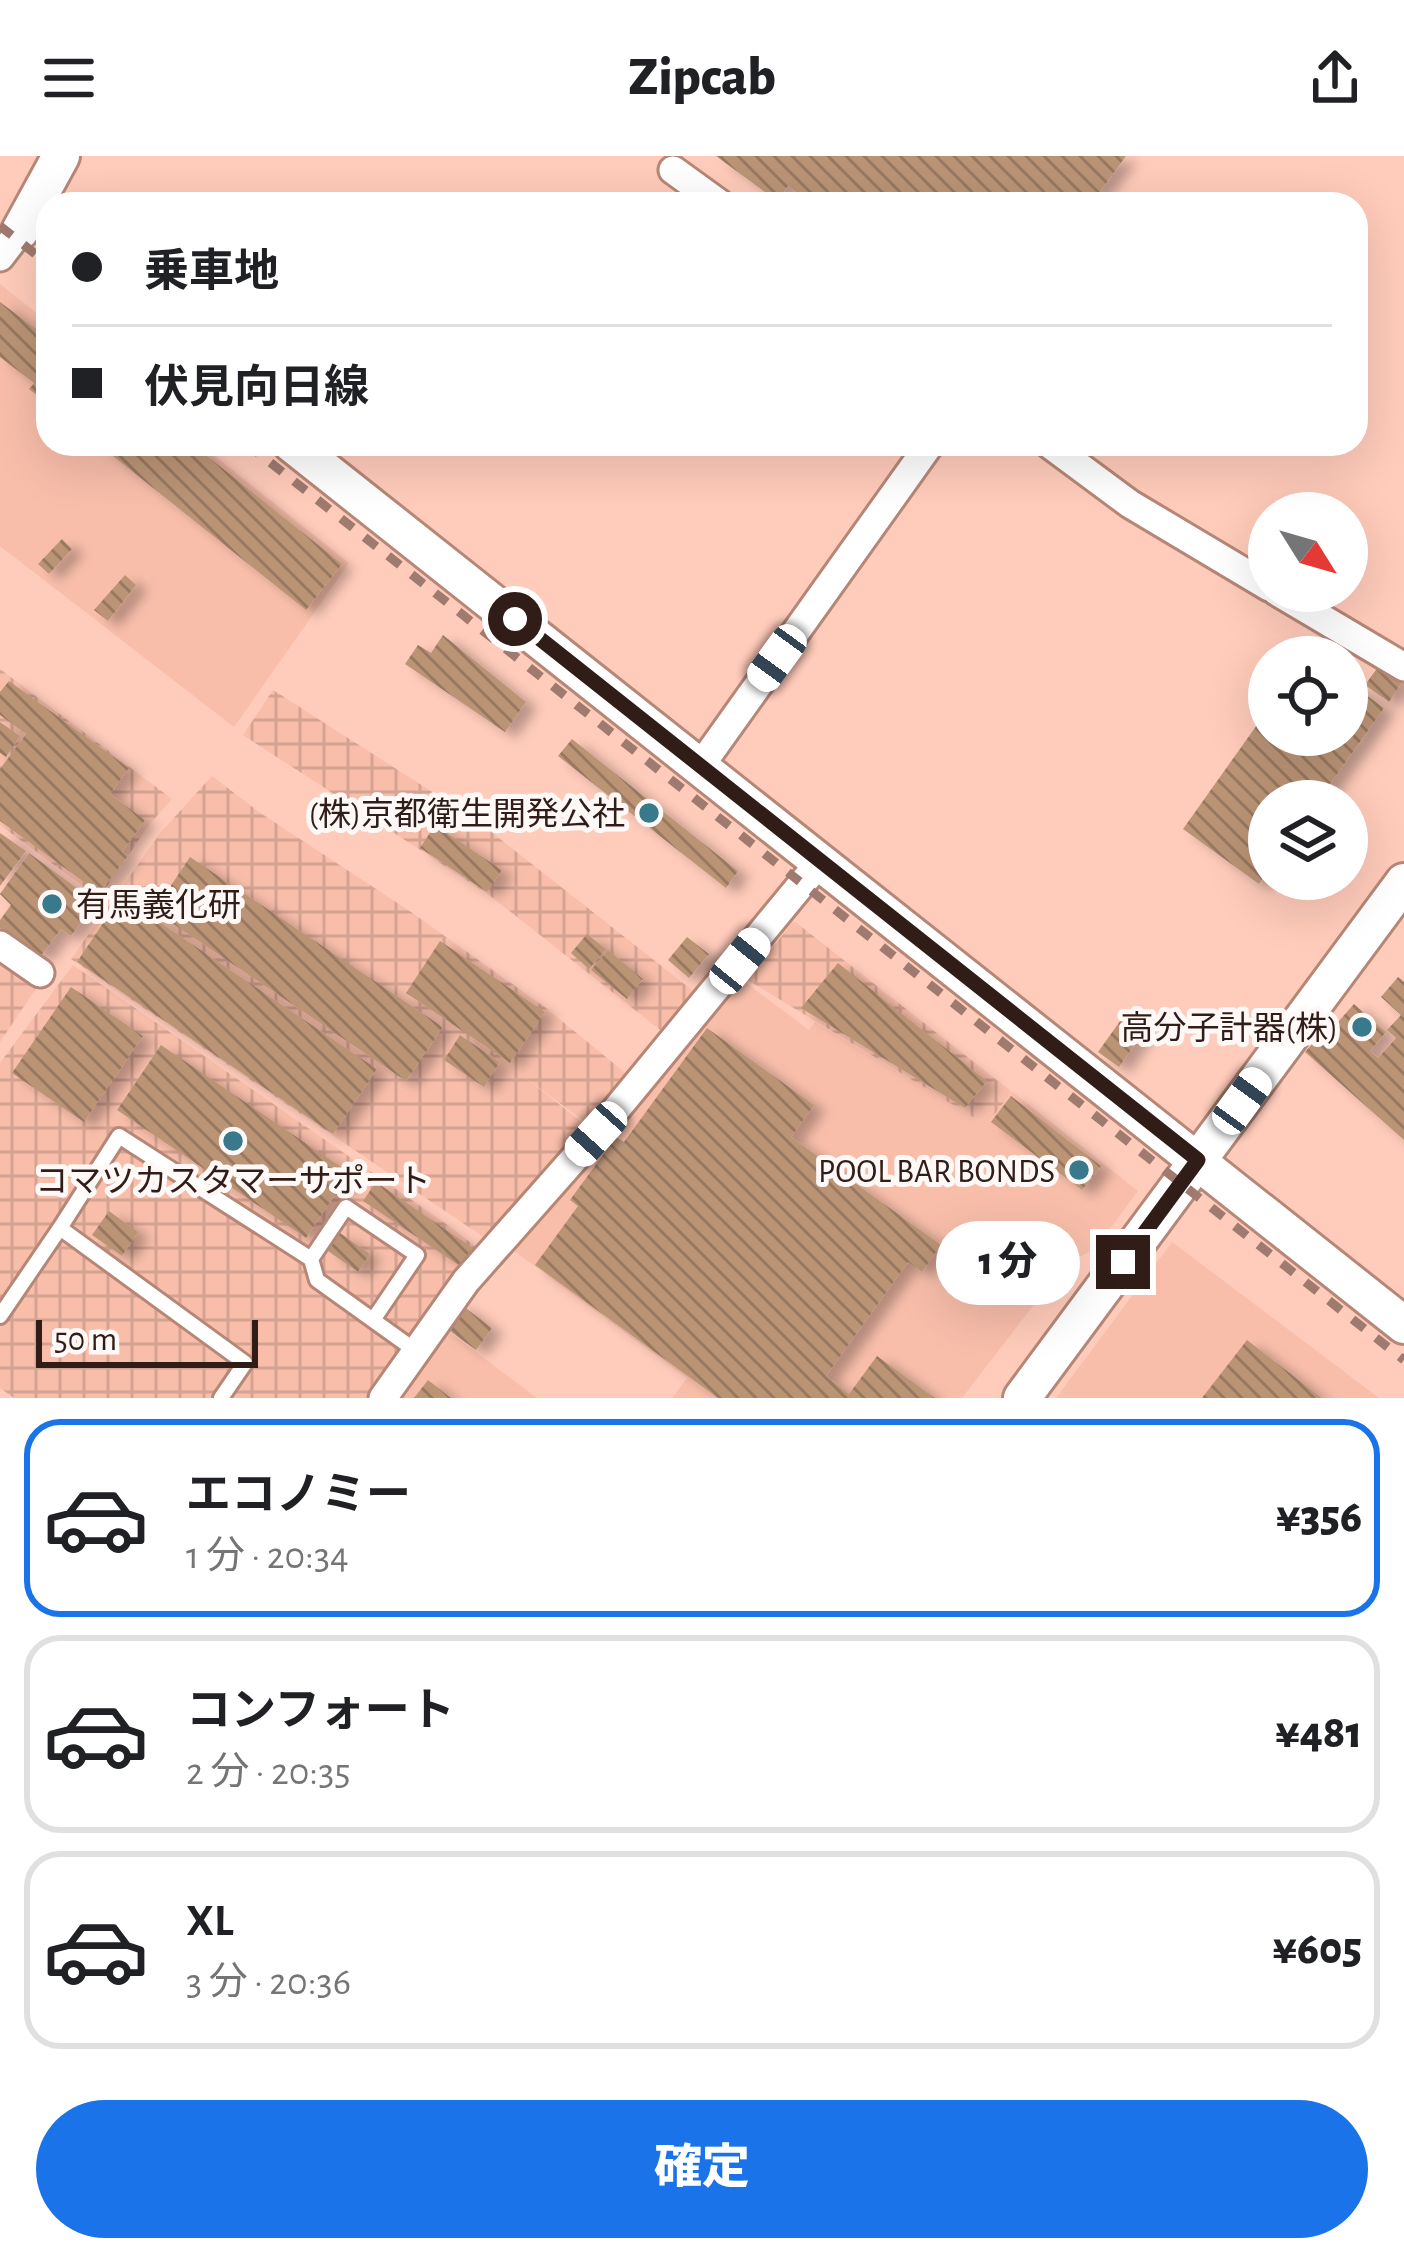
<!DOCTYPE html>
<html lang="ja">
<head>
<meta charset="utf-8">
<style>
	:root { --surface:#fff; --page:#f2f2f2; --text:#202124; --muted:#757577; --line:#e0e0e0; --accent:#1a73e8 }
	body { margin:0; font-family:"Alegreya Sans","Noto Sans JP",sans-serif; background:var(--page); color:var(--text); height:100vh; display:flex; flex-direction:column; font-size:45px; white-space:nowrap }
	* { box-sizing:border-box; margin:0 }
	p { font-size:39px; color:var(--muted) }
	.icon { flex:none; width:66px; height:66px; fill:none; stroke:currentColor; stroke-width:2; stroke-linecap:round; stroke-linejoin:round }
	.map { position:relative; height:1242px; overflow:hidden }
	.details { display:flex; flex-direction:column; background:var(--surface); flex:1 }
	.details>* { flex:none }
	.hud { position:absolute; left:36px; top:36px; width:1332px; height:264px; border-radius:36px; box-shadow:0 12px 48px #0002; display:grid; align-content:center; height:264px; padding:0 36px; background:var(--surface) }
	.needle { width:78px; rotate:127deg }
	.controls { position:absolute; left:1248px; top:336px; display:grid; gap:24px }
	.controls a { display:grid; place-items:center; width:120px; height:120px; border-radius:50%; background:var(--surface); box-shadow:0 12px 48px #0002; font-size:60px }
	.scale { position:absolute; left:36px; bottom:30px; width:222px; box-sizing:border-box; padding-left:12px; border:6px solid #301d17; border-top:0; font-size:33px; line-height:42px; white-space:nowrap; color:#301d17; -webkit-text-stroke:9px #fef8f7; paint-order:stroke }
	.end { position:absolute; width:54px; height:54px; margin:-27px; border:15px solid #301d17; background:#fff; box-shadow:0 0 0 6px #fff }
	.from { border-radius:50% }
	.bubble { position:absolute; height:84px; border-radius:42px; background:var(--surface); box-shadow:0 12px 48px #0002; font-size:39px; font-weight:800; line-height:84px; text-align:center }
	.car { position:absolute; width:36px; height:72px; margin:-36px -18px; border-radius:15px; box-shadow:0 0 9px 3px #0007; background:linear-gradient(#fff 24%,#345 0 40%,#fff 0 76%,#345 0 86%,#fff 0) }
	.hud b { display:flex; align-items:center; gap:42px; height:114px; font-size:45px }
	.hud b+b { border-top:3px solid var(--line) }
	.hud i { width:30px; height:30px; background:var(--text) }
	ul { padding:21px 0 0; list-style:none }
	li { display:flex; align-items:center; gap:36px; height:198px; margin:0 24px 18px; padding:0 12px; border:6px solid var(--line); border-radius:36px }
	li div { flex:1 }
	li b { display:block; font-size:45px }
	li em { font-style:normal; font-weight:800 }
	li.selected { border-color:var(--accent) }
	li>.icon { width:108px; height:108px; stroke-width:1.5 }
	.action { display:flex; gap:24px; margin-top:auto; padding:24px 36px }
	.action a { flex:1; height:138px; border-radius:72px; background:var(--accent); color:#fff; font-size:48px; font-weight:800; line-height:138px; text-align:center }
	header { display:flex; justify-content:space-between; align-items:center; height:156px; padding:0 36px; background:var(--surface); font-size:54px; font-weight:800 }
	.map>svg:first-child { display:block }
	.built { fill:#f8beaa }
	.industrial { fill:url(#industrial-grid) }
	.building { fill:url(#building-back-hatch); filter:url(#shadow) }
	.lines { fill:none; stroke-linecap:round; stroke-linejoin:round }
	.lane-casing { stroke:#b68777; stroke-width:20 }
	.street-casing { stroke:#b68777; stroke-width:33 }
	.secondary-casing { stroke:#b68777; stroke-width:42 }
	.lane { stroke:#fff; stroke-width:14 }
	.street { stroke:#fff; stroke-width:27 }
	.secondary { stroke:#fff; stroke-width:36 }
	.rail { stroke:#9f7a6e; stroke-width:9; stroke-dasharray:15 15; stroke-linecap:butt }
	.route { stroke:#301d17; stroke-width:15 }
	.poi-dot { fill:#38798c; stroke:#fef8f7; stroke-width:4.5 }
	.labels { text-anchor:middle; stroke-width:10; stroke-linejoin:round; paint-order:stroke }
	.poi-label { font-size:33px; fill:#301d17; stroke:#fef8f7; text-anchor:end }
</style>
</head>
<body>
<header><svg class="icon" aria-label="menu" viewBox="0 0 24 24"><path d="M4 6h16M4 12h16M4 18h16"/></svg>Zipcab<svg class="icon" aria-label="share" viewBox="0 0 24 24"><path d="M12 15V3M7 8l5-5 5 5M5 13v7h14v-7"/></svg></header>
<div class="map">
<svg width="1404" height="1242" viewBox="0 0 1404 1242">
	<defs>
		<pattern id="industrial-grid" width="8" height="8" patternUnits="userSpaceOnUse" patternTransform="scale(3)"><rect width="8" height="8" fill="#f8beaa"/><path d="M0 4h8M4 0v8" fill="none" stroke="#d5a392"/></pattern>
		<pattern id="building-back-hatch" width="6" height="6" patternUnits="userSpaceOnUse" patternTransform="scale(3)"><rect width="6" height="6" fill="#bb9476"/><path d="M-1 5l2 2M0 0l6 6M5-1l2 2" fill="none" stroke="#987860"/></pattern>
		<filter id="shadow"><feDropShadow dx="11" dy="6" stdDeviation="6" flood-color="#0004"/></filter>
	</defs>
	<rect width="100%" height="100%" fill="#ffcbba"/>
	<path class="built" d="M0 128 48 166V288H200L349 407 234 571 0 390Z
		M741 823 809 874 815 866 986 969 1013 936 1138 1035 1094 1094 1066 1107 962 1242H672L687 1222 510 1092Z
		M1172 1086 1379 1242H1056Z
		M444 1172 537 1242H397Z"/>
	<path class="industrial" d="M0 513 172 643 149 669 99 742 0 669Z
		M273 534 476 664 697 838 664 877 488 738 243 579Z
		M212 620 259 656 411 756 546 852 629 920 588 968 523 920 587 970 485 1082 71 803 161 676Z
		M794 765 1012 936 986 969 746 823Z
		M0 805 37 831 0 886Z
		M73 809 452 1072 477 1092 369 1242H14L0 1232V907Z"/>
	<path class="building" d="M716 0H1126L1091 48H812L788 30 777 45Z
		M0 146 48 182V248L29 233 34 227 0 201Z
		M98 288H192L342 408 306 454Z
		M62 383 72 393 49 418 38 408Z
		M125 419 136 429 108 465 94 454Z
		M443 479 526 546 505 576 405 508 418 489 431 497Z
		M1381 507 1404 523 1389 546 1365 529Z
		M9 525 129 612 110 638 145 664 122 696 128 700 99 737 0 665V613L26 578 0 559V536Z
		M1347 525 1384 552 1318 645H1269V713L1259 728 1183 673 1269 552V579H1347Z
		M0 566 20 580 6 601 0 597Z
		M572 583 738 715 726 732 558 600Z
		M435 669 502 714 487 736 420 692Z
		M0 677 26 695 0 730Z
		M29 697 96 746 71 780 61 773 40 801 0 772V764L11 749 0 738Z
		M190 701 443 871 406 925 154 755Z
		M121 740 377 913 333 978 77 806Z
		M587 778 606 793 589 813 571 797Z
		M687 781 709 798 689 822 668 804Z
		M440 785 545 856 510 907 406 837Z
		M608 794 643 823 627 843 591 814Z
		M838 807 987 925 965 952 801 852Z
		M1398 821 1404 826V984L1305 896 1334 863 1338 866 1354 848 1386 876 1370 895 1378 902 1396 882 1387 874 1401 859 1381 841Z
		M71 831 143 880 84 966 12 917Z
		M1123 861 1144 875 1119 911 1098 896Z
		M707 872 814 949 791 981 941 1089 922 1116 908 1106 826 1220 849 1238 877 1200 935 1242H718L535 1109 578 1050 570 1044 616 981 624 986Z
		M460 879 500 906 484 931 444 904Z
		M161 889 350 1017 306 1082 117 954Z
		M1011 940 1101 1010 1082 1034 991 966Z
		M376 1026 473 1092 460 1110 363 1045Z
		M109 1055 138 1076 122 1100 92 1079Z
		M340 1077 370 1098 358 1116 328 1095Z
		M459 1147 492 1172 476 1194 443 1170Z
		M1247 1184 1322 1242H1202Z
		M428 1224 451 1242H414Z"/>
	<g class="lines">
		<defs>
			<path id="lane" d="M60 1072 119 980 311 1103 317 1124 416 1195
				M311 1103 346 1051 417 1099 373 1164
				M0 1160 60 1072 245 1207 221 1242"/>
			<path id="street" d="M673 14 720 48
				M0 101 20 75
				M1049 288 1130 348 1269 431
				M1276 435 1404 511
				M701 609 930 288
				M0 789 40 817
				M383 1242 466 1125 596 978 819 707"/>
			<path id="secondary" d="M20 75 61 0
				M292 288 1404 1169
				M1022 1242 1404 726"/>
		</defs>
		<use href="#lane" class="lane-casing"/>
		<use href="#street" class="street-casing"/>
		<use href="#secondary" class="secondary-casing"/>
		<use href="#lane" class="lane"/>
		<use href="#street" class="street"/>
		<use href="#secondary" class="secondary"/>
		<path class="rail" d="M0 70 48 108
			M247 288 1404 1204"/>
	</g>
	<g class="lines">
		<path class="route" d="M515 463 1198 1004 1123 1106"/>
	</g>
	<g class="poi-dot">
		<circle cx="649" cy="657" r="12"/>
		<circle cx="52" cy="748" r="12"/>
		<circle cx="1362" cy="871" r="12"/>
		<circle cx="233" cy="985" r="12"/>
		<circle cx="1079" cy="1014" r="12"/>
	</g>
	<g class="labels">
		<g class="poi-label">
			<text x="625" y="669">(株)京都衛生開発公社</text>
			<text x="76" y="760" text-anchor="start">有馬義化研</text>
			<text x="1338" y="883">高分子計器(株)</text>
			<text x="1055" y="1026">POOL BAR BONDS</text>
			<text x="233" y="1036" text-anchor="middle">コマツカスタマーサポート</text>
		</g>
	</g>
</svg>
<div class="controls">
<a><svg class="needle" viewBox="-14 -14 28 28"><path d="M0-13l5 13h-10z" fill="#e53935"/><path d="M0 13l5-13h-10z" fill="#757577"/></svg></a>
<a><svg class="icon" aria-label="locate" viewBox="0 0 24 24"><circle cx="12" cy="12" r="6"/><path d="M12 2v4M12 18v4M2 12h4M18 12h4"/></svg></a>
<a><svg class="icon" aria-label="layers" viewBox="0 0 24 24"><path d="M12 4l9 5-9 5-9-5zM3 14l9 5 9-5"/></svg></a>
</div>
<div class="scale">50 m</div>
<i class="end from" style="left:515px;top:463px"></i>
<i class="end" style="left:1123px;top:1106px"></i>
<div class="bubble" style="left:936px;top:1065px;width:144px">1 分</div>
<i class="car" style="left:777px;top:502px;rotate:216deg"></i>
<i class="car" style="left:740px;top:805px;rotate:39deg"></i>
<i class="car" style="left:1242px;top:945px;rotate:36deg"></i>
<i class="car" style="left:596px;top:978px;rotate:222deg"></i>
<div class="hud">
<b><i class="from"></i>乗車地</b>
<b><i></i>伏見向日線</b>
</div>
</div>
<section class="details">
<ul>
<li class="selected"><svg class="icon" aria-label="car" viewBox="0 0 24 24"><path d="M5 17H2v-5l4-1 3-4h7l3 4 3 1v5h-3M9 17h6M6 11h13"/><circle cx="7" cy="17" r="2"/><circle cx="17" cy="17" r="2"/></svg><div><b>エコノミー</b><p>1 分 · 20:34</p></div><em>¥356</em></li>
<li><svg class="icon" aria-label="car" viewBox="0 0 24 24"><path d="M5 17H2v-5l4-1 3-4h7l3 4 3 1v5h-3M9 17h6M6 11h13"/><circle cx="7" cy="17" r="2"/><circle cx="17" cy="17" r="2"/></svg><div><b>コンフォート</b><p>2 分 · 20:35</p></div><em>¥481</em></li>
<li><svg class="icon" aria-label="car" viewBox="0 0 24 24"><path d="M5 17H2v-5l4-1 3-4h7l3 4 3 1v5h-3M9 17h6M6 11h13"/><circle cx="7" cy="17" r="2"/><circle cx="17" cy="17" r="2"/></svg><div><b>XL</b><p>3 分 · 20:36</p></div><em>¥605</em></li>
</ul>
<div class="action"><a>確定</a></div>
</section>
</body>
</html>
